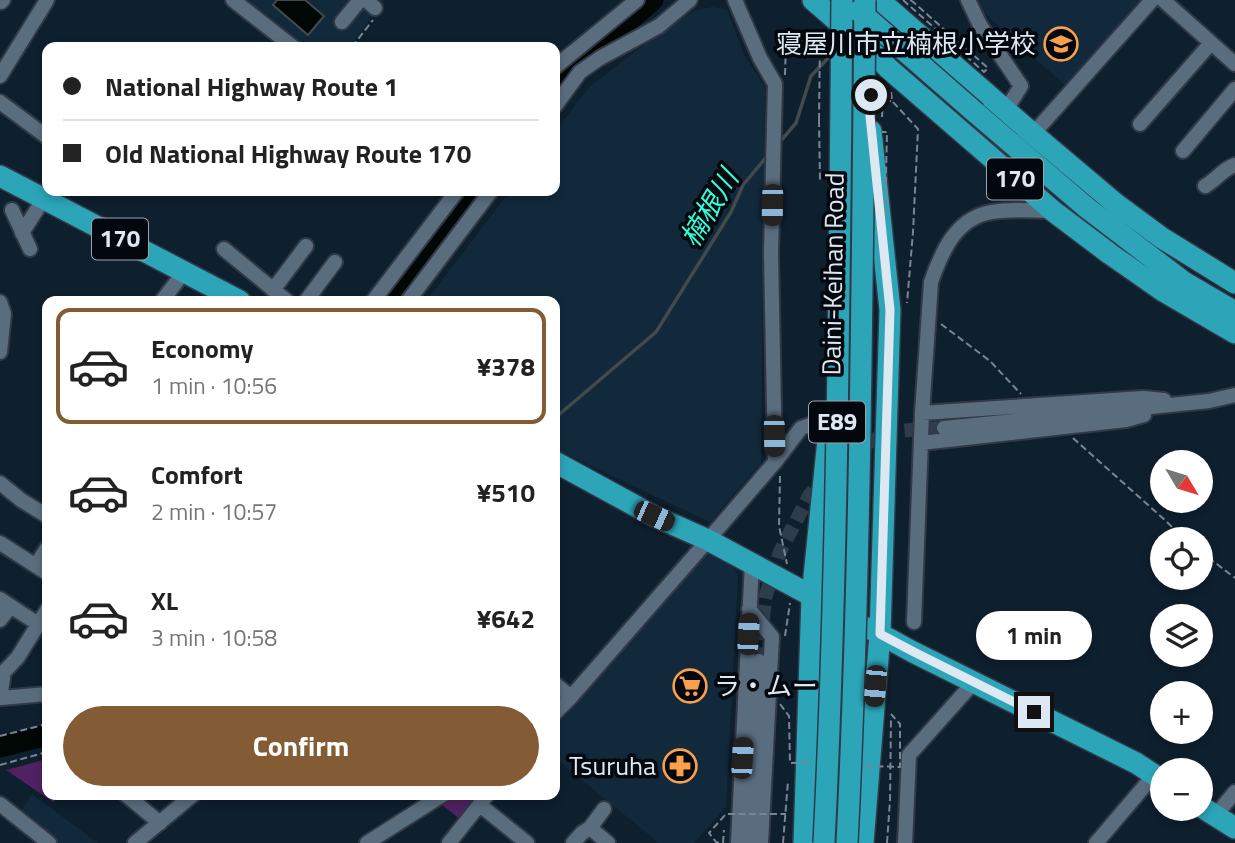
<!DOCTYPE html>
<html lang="en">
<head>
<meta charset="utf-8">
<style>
	:root { --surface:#fff; --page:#f2f2f2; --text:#222; --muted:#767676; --line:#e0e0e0; --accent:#835b35 }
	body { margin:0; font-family:"Titillium Web","Noto Sans JP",sans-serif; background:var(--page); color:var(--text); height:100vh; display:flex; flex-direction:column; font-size:26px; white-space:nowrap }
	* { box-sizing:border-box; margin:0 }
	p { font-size:23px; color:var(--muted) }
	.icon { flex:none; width:38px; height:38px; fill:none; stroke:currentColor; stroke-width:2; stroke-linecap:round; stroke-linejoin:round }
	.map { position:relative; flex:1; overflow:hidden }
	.panel { position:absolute; left:42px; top:296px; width:518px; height:504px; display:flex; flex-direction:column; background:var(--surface); border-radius:14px; box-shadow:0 4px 10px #0003 }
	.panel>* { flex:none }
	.hud { position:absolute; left:42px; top:42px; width:518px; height:154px; border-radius:14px; box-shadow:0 4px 10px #0003; display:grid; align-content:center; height:154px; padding:0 21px; background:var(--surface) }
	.needle { width:46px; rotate:128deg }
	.buttons { position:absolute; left:1150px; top:450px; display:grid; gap:14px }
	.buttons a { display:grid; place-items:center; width:63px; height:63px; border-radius:50%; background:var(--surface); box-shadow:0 4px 10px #0003; font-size:35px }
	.end { position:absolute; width:32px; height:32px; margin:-16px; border:9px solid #dde8f2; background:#111; box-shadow:0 0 0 4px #111 }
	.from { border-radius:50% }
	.bubble { position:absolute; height:49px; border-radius:24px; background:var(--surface); box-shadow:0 4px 10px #0003; font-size:23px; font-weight:700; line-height:49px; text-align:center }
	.car { position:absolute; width:21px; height:42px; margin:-21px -10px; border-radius:9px; box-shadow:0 0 5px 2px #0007; background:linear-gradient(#222 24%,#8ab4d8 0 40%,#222 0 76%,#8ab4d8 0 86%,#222 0) }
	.hud b { display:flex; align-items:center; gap:24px; height:66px; font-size:26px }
	.hud b+b { border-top:2px solid var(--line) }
	.hud i { width:18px; height:18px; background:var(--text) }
	ul { padding:12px 0 0; list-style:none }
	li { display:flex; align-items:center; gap:21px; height:116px; margin:0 14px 10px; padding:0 7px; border:4px solid transparent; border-radius:14px }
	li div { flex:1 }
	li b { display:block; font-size:26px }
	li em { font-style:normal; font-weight:700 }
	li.current { border-color:var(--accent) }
	li>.icon { width:63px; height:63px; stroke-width:1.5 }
	.cta { display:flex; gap:14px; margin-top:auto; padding:14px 21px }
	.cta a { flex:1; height:80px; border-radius:42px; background:var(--accent); color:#fff; font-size:28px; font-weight:700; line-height:80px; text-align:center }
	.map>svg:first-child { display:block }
	.built { fill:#12293c }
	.green { fill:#502261 }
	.water { fill:#000705; stroke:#424a4c; stroke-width:2 }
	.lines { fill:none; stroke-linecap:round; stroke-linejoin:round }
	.stream { stroke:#424a4c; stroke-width:3.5 }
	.river { stroke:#000705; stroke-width:21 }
	.minor-tunnel { stroke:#2d3d4b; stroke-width:14; stroke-dasharray:14 7; stroke-linecap:butt }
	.minor-casing { stroke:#313946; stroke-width:18 }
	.highway-casing { stroke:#313946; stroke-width:24 }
	.path { stroke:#788693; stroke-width:2; stroke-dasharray:7 3.5; stroke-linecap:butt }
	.minor { stroke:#5a6d7f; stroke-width:14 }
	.highway { stroke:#2ca5b9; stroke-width:21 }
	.highway-bridge-casing { stroke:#313946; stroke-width:24; stroke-linecap:butt }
	.path-bridge { stroke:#788693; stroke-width:2; stroke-dasharray:7 3.5; stroke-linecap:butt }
	.highway-bridge { stroke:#2ca5b9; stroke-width:21 }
	.route { stroke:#dde8f2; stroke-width:9 }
	.labels { text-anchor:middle; stroke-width:7; stroke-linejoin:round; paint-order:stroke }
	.shield { fill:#03080f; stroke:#9ca5ae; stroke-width:2 }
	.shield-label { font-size:24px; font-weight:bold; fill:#dde8f2 }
	.poi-label { font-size:26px; fill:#dde8f2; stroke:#03080f; text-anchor:end }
	.street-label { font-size:26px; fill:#dde8f2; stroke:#03080f }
	.water-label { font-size:28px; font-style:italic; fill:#33fed9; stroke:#03080f }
</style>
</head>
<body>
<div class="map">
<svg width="1235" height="843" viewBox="0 0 1235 843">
	<rect width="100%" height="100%" fill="#0e1f2e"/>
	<path class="built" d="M241 0H384L350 47H298Z
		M972 0H1140V1L1066 86 973 3Z
		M712 7 727 9 744 55 765 87 761 463 710 522 555 449V301H426L510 191H555V132L589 87 649 41 694 11Z
		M709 553 734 567 738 577 726 807 694 843H659L555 758V727L701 556Z
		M32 794 98 843H54L18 815Z"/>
	<path class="green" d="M47 759V794L61 795 53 802 6 770Z
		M455 795H483L462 821 441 804Z"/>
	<path class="water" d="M277 0H305L324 16 308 35 273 5Z"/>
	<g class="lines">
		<path class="stream" d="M779 143 796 123 811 76 833 53
			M555 418 656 332 731 212 743 185 769 154"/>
		<path class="river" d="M555 89 582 57 619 29 653 0
			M391 301 476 191
			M0 747 47 735"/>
		<path class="minor-tunnel" d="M759 661 765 598 780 552 809 496 830 470 871 441 894 431 944 428"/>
		<defs>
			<path id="minor" d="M233 0 293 47
				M366 0 375 8
				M735 0 760 58 775 84 771 253 775 462
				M968 0 980 25 1021 86 1006 110
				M1163 0 1235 64
				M0 1 1 2 3 0
				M342 22 360 0
				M555 67 637 0
				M0 76 47 0
				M0 102 47 137
				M555 106 580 72 600 58 659 26 690 0
				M1140 124 1211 43
				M1033 134 1152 0
				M1183 151 1235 89
				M1205 186C1216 180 1223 169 1235 165
				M12 210 30 249
				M22 233 48 192
				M224 249 287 301
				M273 290 306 246
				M162 301 184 272
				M306 301 335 262
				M373 301 457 191
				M408 301 491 191
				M0 302 4 314 0 352
				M922 413 1143 398 1164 400
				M944 428 1209 401 1235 395
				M921 443 1126 420 1144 415
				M0 483 21 500 47 516
				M0 543 47 573
				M36 565 47 548
				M0 599 38 624
				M749 609 772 637 761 843
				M0 620 11 606
				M914 622 922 413 931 282C941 254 954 221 987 213 1007 208 1032 211 1053 211
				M555 684 571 697
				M0 698 4 672 18 657 47 610
				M1 698 47 694
				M555 713 571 697 708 540 775 462 801 428 830 418
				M125 794 160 823
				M0 804 49 843
				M480 805 527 843
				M1215 816 1235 792
				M590 828 608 843
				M135 843 194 794
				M367 843 444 794
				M449 843 488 794
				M573 843 582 833 590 828 604 809
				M738 843 752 563
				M750 843 759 661
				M905 843 909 755 974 682
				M1096 843 1154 775"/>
			<path id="highway" d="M813 0 874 53 888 68 1053 211 1110 254 1163 291 1235 333
				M879 0 1033 134 1116 204 1162 238 1235 283
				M976 113 1087 208 1184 282 1235 312
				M0 176 240 301
				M555 462 654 516 708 540 823 602
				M869 628 913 652 1136 763 1162 780
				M1200 806 1235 828
				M804 843 812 596 829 430
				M863 843 880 634 890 310 871 131"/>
		</defs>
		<use href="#minor" class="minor-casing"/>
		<use href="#highway" class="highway-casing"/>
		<path class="path" d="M910 0 912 1
			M352 47 373 20
			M785 75 786 43 820 38 821 29
			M891 92 892 101 918 129 913 232 907 303
			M882 117 883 100 891 101
			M819 120 820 39
			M941 324 990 361 1021 394
			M1073 438 1166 521 1184 539
			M780 476 779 526 787 564
			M1200 551 1235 578
			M785 636 790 603
			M0 736 47 724
			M0 765 47 752
			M723 843 724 830
			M783 843 788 781
			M887 843 890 800 891 718"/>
		<use href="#minor" class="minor"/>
		<use href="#highway" class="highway"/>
		<defs>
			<path id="highway-bridge" d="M859 11 976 113
				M824 843C838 562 839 281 842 0
				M847 843C861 562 862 281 865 0"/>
		</defs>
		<use href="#highway-bridge" class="highway-bridge-casing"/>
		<path class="path-bridge" d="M903 0 984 72 988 68 912 1
			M819 120 820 180H822
			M879 219 885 220 887 132H882
			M780 704 789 716 790 763 812 762
			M866 766 900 767V724L891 714
			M719 843 716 842 709 833 726 814H786"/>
		<use href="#highway-bridge" class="highway-bridge"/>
	</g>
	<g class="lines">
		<path class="route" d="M871 95 870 116 890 310 880 634 914 652 1034 712"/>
	</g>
	<defs>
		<symbol id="school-ring" viewBox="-11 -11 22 22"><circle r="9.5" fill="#03080f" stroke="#f9a04c" stroke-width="1.5"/><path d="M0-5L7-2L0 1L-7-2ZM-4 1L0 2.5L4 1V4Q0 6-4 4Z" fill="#f9a04c"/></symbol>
		<symbol id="supermarket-ring" viewBox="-11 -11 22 22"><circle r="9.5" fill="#03080f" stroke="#f9a04c" stroke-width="1.5"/><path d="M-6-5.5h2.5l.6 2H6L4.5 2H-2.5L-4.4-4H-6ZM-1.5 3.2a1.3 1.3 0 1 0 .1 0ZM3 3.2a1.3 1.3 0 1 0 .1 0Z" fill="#f9a04c"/></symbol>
		<symbol id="pharmacy-ring" viewBox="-11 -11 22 22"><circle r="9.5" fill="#03080f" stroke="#f9a04c" stroke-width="1.5"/><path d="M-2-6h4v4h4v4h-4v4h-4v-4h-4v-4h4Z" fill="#f9a04c"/></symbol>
	</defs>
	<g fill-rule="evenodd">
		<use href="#school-ring" x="1042" y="25" width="38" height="38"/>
		<use href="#supermarket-ring" x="671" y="667" width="38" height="38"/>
		<use href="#pharmacy-ring" x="661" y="747" width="38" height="38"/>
	</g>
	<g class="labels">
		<g class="shield">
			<rect x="987" y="158.5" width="56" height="41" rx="5"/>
			<rect x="92" y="218.5" width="56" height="41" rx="5"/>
			<rect x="809" y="401.5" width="56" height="41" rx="5"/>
		</g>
		<g class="shield-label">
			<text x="1015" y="187">170</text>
			<text x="120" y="247">170</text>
			<text x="837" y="430">E89</text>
		</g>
		<g class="poi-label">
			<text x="1036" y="53">寝屋川市立楠根小学校</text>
			<text x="714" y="695" text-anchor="start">ラ・ムー</text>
			<text x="656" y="775">Tsuruha</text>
		</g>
		<g class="street-label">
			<text transform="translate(833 274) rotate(-89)" y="9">Daini-Keihan Road</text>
		</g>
		<g class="water-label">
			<text transform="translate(709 208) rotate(-59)" y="10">楠根川</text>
		</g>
	</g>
</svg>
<div class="buttons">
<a><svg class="needle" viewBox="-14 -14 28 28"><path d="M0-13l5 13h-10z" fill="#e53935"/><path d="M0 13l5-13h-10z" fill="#767676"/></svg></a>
<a><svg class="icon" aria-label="locate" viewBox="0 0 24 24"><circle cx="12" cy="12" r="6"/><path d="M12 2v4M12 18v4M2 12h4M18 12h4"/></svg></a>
<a><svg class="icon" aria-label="layers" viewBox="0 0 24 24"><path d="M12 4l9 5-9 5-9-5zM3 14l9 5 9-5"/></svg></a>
<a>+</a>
<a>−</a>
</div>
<i class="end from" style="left:871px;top:95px"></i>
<i class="end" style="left:1034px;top:712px"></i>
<div class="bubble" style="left:976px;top:611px;width:116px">1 min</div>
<i class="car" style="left:772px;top:205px;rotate:181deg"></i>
<i class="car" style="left:774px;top:436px;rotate:179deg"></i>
<i class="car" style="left:654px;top:516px;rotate:114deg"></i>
<i class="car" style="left:748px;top:634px;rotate:3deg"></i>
<i class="car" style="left:875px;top:686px;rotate:185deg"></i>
<i class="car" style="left:742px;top:758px;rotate:3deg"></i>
<div class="hud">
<b><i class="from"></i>National Highway Route 1</b>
<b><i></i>Old National Highway Route 170</b>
</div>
<section class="panel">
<ul>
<li class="current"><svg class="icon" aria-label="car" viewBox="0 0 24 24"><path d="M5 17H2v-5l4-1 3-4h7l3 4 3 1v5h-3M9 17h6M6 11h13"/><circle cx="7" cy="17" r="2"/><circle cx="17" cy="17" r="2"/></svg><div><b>Economy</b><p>1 min · 10:56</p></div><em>¥378</em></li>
<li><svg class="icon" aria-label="car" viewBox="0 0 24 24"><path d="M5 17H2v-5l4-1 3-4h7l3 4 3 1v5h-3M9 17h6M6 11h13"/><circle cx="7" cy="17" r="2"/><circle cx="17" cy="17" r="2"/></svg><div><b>Comfort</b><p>2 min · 10:57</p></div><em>¥510</em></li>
<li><svg class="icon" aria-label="car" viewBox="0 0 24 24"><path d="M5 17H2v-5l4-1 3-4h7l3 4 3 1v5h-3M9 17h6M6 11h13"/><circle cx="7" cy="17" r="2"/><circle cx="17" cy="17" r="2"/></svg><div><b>XL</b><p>3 min · 10:58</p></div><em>¥642</em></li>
</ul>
<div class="cta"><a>Confirm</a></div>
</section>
</div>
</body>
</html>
